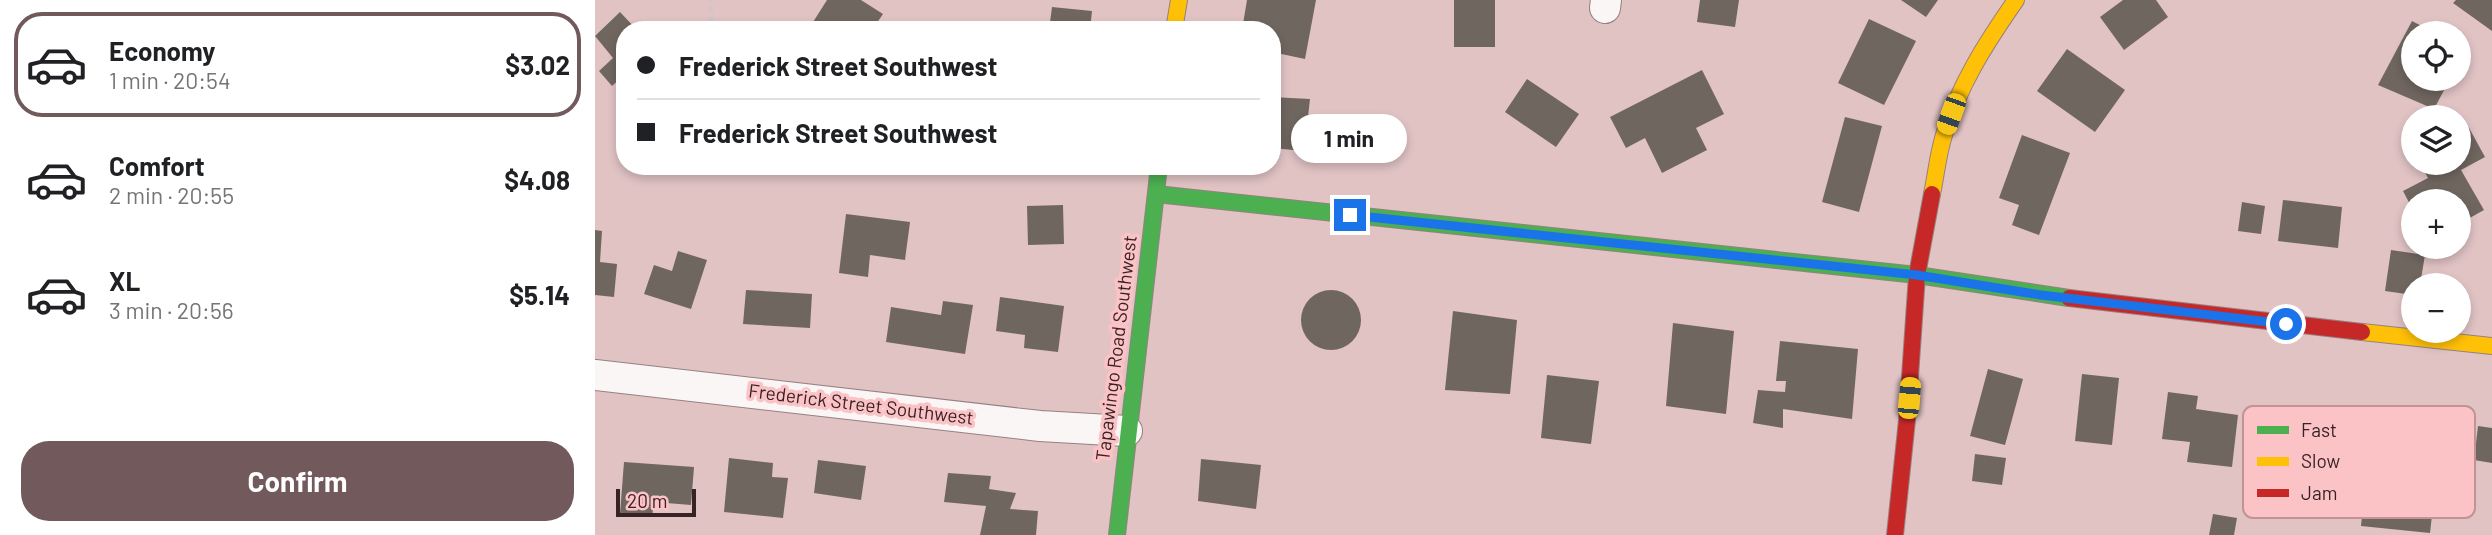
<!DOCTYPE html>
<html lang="en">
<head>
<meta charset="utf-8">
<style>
	:root { --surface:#fff; --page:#f6f6f6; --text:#202124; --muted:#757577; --line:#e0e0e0; --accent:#725a5c }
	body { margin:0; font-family:Barlow,sans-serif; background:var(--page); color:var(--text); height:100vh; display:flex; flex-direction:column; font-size:26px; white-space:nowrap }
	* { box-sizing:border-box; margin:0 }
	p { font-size:23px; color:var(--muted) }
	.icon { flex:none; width:38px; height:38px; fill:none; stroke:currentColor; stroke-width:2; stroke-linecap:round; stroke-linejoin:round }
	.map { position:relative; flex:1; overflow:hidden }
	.panel { display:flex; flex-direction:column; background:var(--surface); width:595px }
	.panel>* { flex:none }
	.guide { position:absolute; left:21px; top:21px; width:665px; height:154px; border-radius:28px; box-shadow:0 4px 10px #0003; display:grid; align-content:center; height:154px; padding:0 21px; background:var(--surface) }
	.buttons { position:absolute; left:1806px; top:21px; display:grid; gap:14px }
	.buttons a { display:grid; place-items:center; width:70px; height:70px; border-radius:50%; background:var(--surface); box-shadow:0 4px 10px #0003; font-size:35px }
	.scale { position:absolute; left:21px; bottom:18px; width:80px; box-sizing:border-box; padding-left:7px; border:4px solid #372224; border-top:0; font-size:19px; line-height:24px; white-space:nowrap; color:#372224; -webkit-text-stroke:5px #fcc3c6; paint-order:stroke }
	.end { position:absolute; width:32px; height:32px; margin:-16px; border:9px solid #1a73e8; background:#fff; box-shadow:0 0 0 4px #fff }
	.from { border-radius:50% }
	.bubble { position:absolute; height:49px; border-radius:24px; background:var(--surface); box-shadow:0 4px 10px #0003; font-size:23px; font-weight:700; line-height:49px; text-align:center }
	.car { position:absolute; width:21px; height:42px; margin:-21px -10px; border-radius:9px; box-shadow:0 0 5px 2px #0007; background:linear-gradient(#f5c518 24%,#345 0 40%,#f5c518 0 76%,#345 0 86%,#f5c518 0) }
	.guide b { display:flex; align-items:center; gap:24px; height:66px; font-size:26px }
	.guide b+b { border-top:2px solid var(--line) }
	.guide i { width:18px; height:18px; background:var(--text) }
	ul { padding:12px 0 0; list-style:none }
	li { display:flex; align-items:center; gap:21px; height:105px; margin:0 14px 10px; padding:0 7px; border:4px solid transparent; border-radius:28px }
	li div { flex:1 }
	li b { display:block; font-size:26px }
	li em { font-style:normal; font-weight:700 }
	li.selected { border-color:var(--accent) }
	li>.icon { width:63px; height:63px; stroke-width:1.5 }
	.action { display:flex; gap:14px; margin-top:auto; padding:14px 21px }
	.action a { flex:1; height:80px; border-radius:28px; background:var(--accent); color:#fff; font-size:28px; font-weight:700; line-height:80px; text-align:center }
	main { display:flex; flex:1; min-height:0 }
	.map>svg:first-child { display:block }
	.building { fill:#706660 }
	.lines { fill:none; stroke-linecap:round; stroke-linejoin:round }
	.street-casing { stroke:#978081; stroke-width:32 }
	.fast-casing { stroke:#978081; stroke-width:18 }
	.slow-casing { stroke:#978081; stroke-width:18 }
	.jam-casing { stroke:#978081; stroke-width:18 }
	.path { stroke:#cfc6c7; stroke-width:4.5; stroke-dasharray:5 5; stroke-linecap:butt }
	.street { stroke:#faf6f6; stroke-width:30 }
	.fast { stroke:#4caf50; stroke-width:16 }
	.slow { stroke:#ffc107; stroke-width:16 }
	.jam { stroke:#c62828; stroke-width:16 }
	.route { stroke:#1a73e8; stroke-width:9 }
	.labels { text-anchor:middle; stroke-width:7; stroke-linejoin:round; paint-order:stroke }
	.street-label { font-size:19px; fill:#372224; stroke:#fcc3c6 }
	.key { fill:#fcc3c6; stroke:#c19395; stroke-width:2 }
	.key-label { font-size:19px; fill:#372224 }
</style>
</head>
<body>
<main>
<section class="panel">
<ul>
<li class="selected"><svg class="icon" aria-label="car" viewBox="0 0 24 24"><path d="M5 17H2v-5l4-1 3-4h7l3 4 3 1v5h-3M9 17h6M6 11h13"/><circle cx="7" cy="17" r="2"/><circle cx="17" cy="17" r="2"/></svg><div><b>Economy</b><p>1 min · 20:54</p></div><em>$3.02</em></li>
<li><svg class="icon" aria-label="car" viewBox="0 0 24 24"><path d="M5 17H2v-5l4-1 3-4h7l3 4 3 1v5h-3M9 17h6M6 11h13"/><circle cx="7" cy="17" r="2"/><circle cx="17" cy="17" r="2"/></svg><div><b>Comfort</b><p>2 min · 20:55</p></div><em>$4.08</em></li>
<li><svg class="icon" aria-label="car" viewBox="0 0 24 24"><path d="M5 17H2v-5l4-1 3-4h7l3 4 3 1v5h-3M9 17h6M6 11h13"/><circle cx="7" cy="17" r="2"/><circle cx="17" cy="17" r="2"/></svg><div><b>XL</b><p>3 min · 20:56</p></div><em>$5.14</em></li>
</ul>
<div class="action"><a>Confirm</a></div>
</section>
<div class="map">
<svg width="1897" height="535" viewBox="0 0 1897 535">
	<rect width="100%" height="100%" fill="#e1c3c4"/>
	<path class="building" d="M232 0H266L288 14 277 30H213Z
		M652 0H721L710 59 677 52V30H647Z
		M859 0H900V47H859Z
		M1105 0H1144L1140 27 1102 22Z
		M1306 0H1343L1331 17Z
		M1528 0H1561L1573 17 1529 50 1505 17Z
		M1861 0H1897V31L1858 3Z
		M457 7 497 11 495 30H454Z
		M25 12 42 30H30V74L17 86 4 71 18 58 0 36Z
		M1274 19 1321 41 1289 105 1243 83Z
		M1817 21 1840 33H1818V79H1855L1839 109 1783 85Z
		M1864 45 1870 48 1864 61Z
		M1472 49 1530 90 1500 132 1442 91Z
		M1107 70 1129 114 1101 128 1112 150 1067 173 1050 138 1031 148 1015 117Z
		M932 79 984 114 961 147 910 112Z
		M677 97 715 99 713 117 734 119 730 153 677 148Z
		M1250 117 1287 126 1264 212 1227 202Z
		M1873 126 1890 157 1866 170 1889 210 1864 224V201H1818V210L1808 191 1833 178 1825 163H1864V131Z
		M1427 135 1475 153 1444 235 1417 225 1424 205 1404 198Z
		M1688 200 1747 207 1743 248 1683 241Z
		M1647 202 1670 206 1666 234 1643 231Z
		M468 205 469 244 433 245 432 206Z
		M251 214 315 222 310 260 275 255 273 277 244 273Z
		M0 230 7 231 5 262 22 264 19 297 0 295Z
		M1796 250 1830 255 1825 285H1818V295L1790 291Z
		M83 251 112 260 96 309 49 294 59 265 77 271Z
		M151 290 217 294 215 328 148 324Z
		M706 320a30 30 0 1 1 60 0a30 30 0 1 1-60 0Z
		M405 297 469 306 463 352 429 348 430 335 401 331Z
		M348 301 378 305 370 354 291 342 296 307 346 315Z
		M858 311 922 320 915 394 850 390Z
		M1078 323 1139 331 1131 414 1071 406Z
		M1185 341 1263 349 1257 419 1188 409V428L1158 423 1163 390 1190 392 1191 381H1181Z
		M1393 369 1428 379 1410 445 1375 436Z
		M1487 374 1524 378 1517 445 1480 441Z
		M952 375 1004 381 996 444 946 438Z
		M1573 392 1603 396 1601 409 1643 415 1637 467 1592 462 1595 442 1567 439Z
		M1883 426 1897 428V463L1879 460Z
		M1812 431 1846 435 1835 533 1766 526 1771 475 1807 479Z
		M1380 454 1411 458 1407 485 1377 481Z
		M134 458 178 463 177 477 193 478 188 518 129 512Z
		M606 459 666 465 661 509 603 501Z
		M223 460 271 466 266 500 219 493Z
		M29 462 99 467 96 505 59 502 57 517 25 514Z
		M353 473 396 476 394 489 421 493 415 509 443 511 441 535H385L391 506 349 502Z
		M1618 514 1642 518 1639 535H1614Z"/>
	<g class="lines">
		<defs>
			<path id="street" d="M1010 8 1011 0
				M0 375 445 426 532 431"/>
			<path id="fast" d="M561 194 1322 275 1474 298
				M522 535 564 166"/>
			<path id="slow" d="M579 30 584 0
				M1337 194C1341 175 1343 154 1349 135 1364 85 1391 43 1421 0
				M1767 332 1897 346"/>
			<path id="jam" d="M1474 298 1767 332
				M1300 535 1312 420 1322 275 1337 194"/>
		</defs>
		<use href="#street" class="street-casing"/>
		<use href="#fast" class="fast-casing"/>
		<use href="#slow" class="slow-casing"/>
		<use href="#jam" class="jam-casing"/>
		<path class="path" d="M116 22V0"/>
		<use href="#street" class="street"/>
		<use href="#fast" class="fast"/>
		<use href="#slow" class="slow"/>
		<use href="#jam" class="jam"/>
	</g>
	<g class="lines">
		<path class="route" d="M755 215 1322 275 1446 295 1691 324"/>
	</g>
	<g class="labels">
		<g class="street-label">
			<text transform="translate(521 348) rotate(-83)" y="7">Tapawingo Road Southwest</text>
			<text transform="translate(266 404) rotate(7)" y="7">Frederick Street Southwest</text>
		</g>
	</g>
	<rect x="1648" y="406" width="232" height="112" rx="10" class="key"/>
	<rect x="1662" y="426" width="32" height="8" fill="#4caf50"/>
	<rect x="1662" y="457" width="32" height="9" fill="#ffc107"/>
	<rect x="1662" y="489" width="32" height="8" fill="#c62828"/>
	<g class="key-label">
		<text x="1706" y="437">Fast</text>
		<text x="1706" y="468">Slow</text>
		<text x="1706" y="500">Jam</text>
	</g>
</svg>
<div class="buttons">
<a><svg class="icon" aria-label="locate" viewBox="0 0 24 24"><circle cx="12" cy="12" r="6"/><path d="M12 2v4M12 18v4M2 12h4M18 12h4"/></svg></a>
<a><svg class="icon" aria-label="layers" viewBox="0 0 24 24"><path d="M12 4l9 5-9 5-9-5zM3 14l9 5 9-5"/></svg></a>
<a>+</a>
<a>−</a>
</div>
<div class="scale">20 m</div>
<i class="end from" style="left:1691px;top:324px"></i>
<i class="end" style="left:755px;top:215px"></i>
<div class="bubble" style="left:696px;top:114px;width:116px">1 min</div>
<i class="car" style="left:1356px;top:114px;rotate:200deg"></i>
<i class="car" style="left:1314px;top:398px;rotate:5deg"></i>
<div class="guide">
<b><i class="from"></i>Frederick Street Southwest</b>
<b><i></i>Frederick Street Southwest</b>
</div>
</div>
</main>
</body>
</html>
